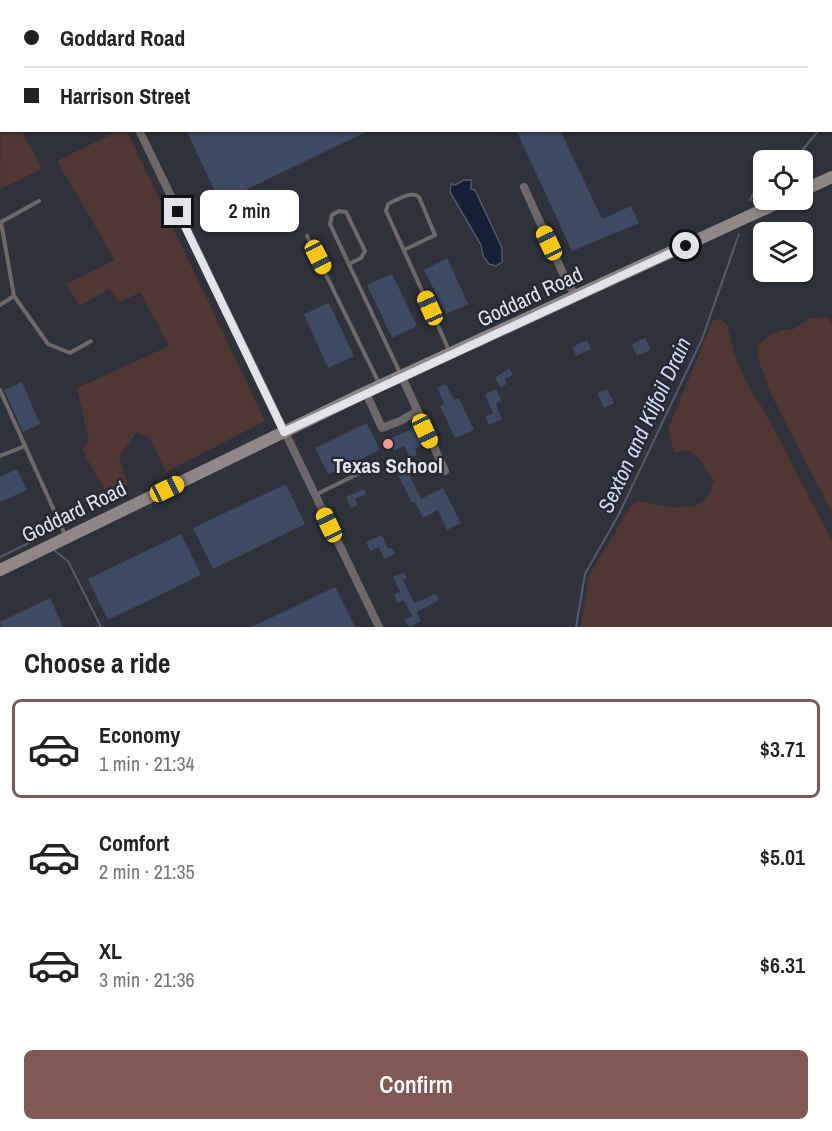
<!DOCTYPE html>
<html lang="en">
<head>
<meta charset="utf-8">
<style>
	:root { --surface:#fff; --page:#f2f2f2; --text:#222; --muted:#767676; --line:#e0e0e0; --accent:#815954 }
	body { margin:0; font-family:"Archivo Narrow",sans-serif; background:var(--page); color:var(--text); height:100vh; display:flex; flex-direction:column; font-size:22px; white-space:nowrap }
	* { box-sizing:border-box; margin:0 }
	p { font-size:20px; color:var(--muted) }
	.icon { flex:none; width:33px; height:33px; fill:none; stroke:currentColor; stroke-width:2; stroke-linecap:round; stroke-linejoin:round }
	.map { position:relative; height:627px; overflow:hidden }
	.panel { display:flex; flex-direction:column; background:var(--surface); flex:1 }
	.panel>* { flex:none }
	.top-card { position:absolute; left:0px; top:0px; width:832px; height:132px; box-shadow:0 2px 4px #0004; display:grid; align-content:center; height:132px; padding:0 24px; background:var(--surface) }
	.fabs { position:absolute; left:753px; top:150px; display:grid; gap:12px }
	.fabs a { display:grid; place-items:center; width:60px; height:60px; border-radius:9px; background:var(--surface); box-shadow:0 2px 4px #0004; font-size:30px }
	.end { position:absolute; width:27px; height:27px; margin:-14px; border:8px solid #e1e3e9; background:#111; box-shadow:0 0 0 3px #111 }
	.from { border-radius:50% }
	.bubble { position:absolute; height:42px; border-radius:9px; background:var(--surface); box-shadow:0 2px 4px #0004; font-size:20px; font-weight:600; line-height:42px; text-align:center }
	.car { position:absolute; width:18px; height:36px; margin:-18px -9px; border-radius:8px; box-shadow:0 0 4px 2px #0007; background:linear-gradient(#f5c518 24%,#345 0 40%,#f5c518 0 76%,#345 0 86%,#f5c518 0) }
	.top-card b { display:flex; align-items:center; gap:21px; height:57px; font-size:22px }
	.top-card b+b { border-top:2px solid var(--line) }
	.top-card i { width:15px; height:15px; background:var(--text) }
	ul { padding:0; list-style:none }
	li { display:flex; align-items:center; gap:18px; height:99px; margin:0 12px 9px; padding:0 12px; border:3px solid transparent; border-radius:9px }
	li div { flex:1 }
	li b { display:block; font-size:22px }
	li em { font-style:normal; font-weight:600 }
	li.active { border-color:var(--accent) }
	li>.icon { width:54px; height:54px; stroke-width:1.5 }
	h2 { padding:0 24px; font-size:27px; line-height:72px }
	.primary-button { display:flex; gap:12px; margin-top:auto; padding:12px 24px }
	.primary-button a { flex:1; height:69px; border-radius:9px; background:var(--accent); color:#fff; font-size:24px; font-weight:600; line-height:69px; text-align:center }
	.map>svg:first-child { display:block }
	.green { fill:#503734 }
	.water { fill:#161f38; stroke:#535a6d; stroke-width:1.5 }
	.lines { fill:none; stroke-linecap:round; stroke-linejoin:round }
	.stream { stroke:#535a6d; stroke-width:2 }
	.building { fill:#3e4964 }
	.service { stroke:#6e6968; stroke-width:4 }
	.minor { stroke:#6e6968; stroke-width:8 }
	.secondary { stroke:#8f8786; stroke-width:12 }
	.route { stroke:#e1e3e9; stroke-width:8 }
	.poi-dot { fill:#f59c91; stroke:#252830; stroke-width:2 }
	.labels { text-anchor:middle; stroke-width:4.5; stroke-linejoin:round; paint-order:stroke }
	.street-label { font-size:21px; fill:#e1e3e9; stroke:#252830 }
	.poi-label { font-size:21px; font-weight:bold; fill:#e1e3e9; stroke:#252830 }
	.water-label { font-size:22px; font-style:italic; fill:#cbd9f9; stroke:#252830 }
</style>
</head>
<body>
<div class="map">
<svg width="832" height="627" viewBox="0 0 832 627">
	<rect width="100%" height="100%" fill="#2f323a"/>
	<path class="green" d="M1 104 2 130 22 131 42 169 0 189Z
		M118 131H127L265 421 166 472 150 437 136 433 119 456 128 485 106 492 82 450 89 441 77 388 169 346 140 292 119 303 110 289 79 306 66 284 115 260 57 161Z
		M827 317 832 325V513L772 396 758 359 757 346 770 335 782 330H792L810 318Z
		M720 319 727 324 735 357 747 384 766 414 832 541V627H581L589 576 630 507 638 501C658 505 695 516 709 495 711 492 712 485 714 481L699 459 690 451 674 452 668 429 713 320Z"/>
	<path class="water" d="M464 180H471V189L475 190 502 248V262L496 266 489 264 483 256 481 245 450 192 451 184 455 185Z"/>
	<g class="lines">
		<path class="stream" d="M831 100 832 97
			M794 160 819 130
			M750 200 754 192 764 183
			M55 551 68 561 101 627
			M0 557 35 540
			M576 627 585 574 619 514 702 339 739 234"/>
	</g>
	<path class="building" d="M186 130H370L220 202Z
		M516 130H560L602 219 631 206 639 223 572 251Z
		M447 258 468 304 446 314 424 270Z
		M392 274 417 326 392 338 367 285Z
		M329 303 354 356 328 368 304 314Z
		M645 338 651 350 637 356 632 344Z
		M587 340 591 349 576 356 572 347Z
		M509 368 513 375 505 379 507 384 500 387 495 378Z
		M22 382 40 424 23 432 4 390Z
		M446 384 454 400 459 398 474 430 455 438 440 406 445 404 437 388Z
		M496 389 502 401 496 404 502 419 489 425 485 417 493 413 485 394Z
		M607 389 614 403 604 408 597 393Z
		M367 423 380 450 328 474 315 448Z
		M416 427 422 445 415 449 417 455 410 458 404 446 394 451 389 439Z
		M405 466 421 499 443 488 461 523 447 530 438 510 423 518 415 502 412 503 396 471Z
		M17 469 27 490 0 502V477Z
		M286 484 305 524 213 569 193 528Z
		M364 489 366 494 355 499 358 505 351 508 346 497Z
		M181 534 201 575 108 620 88 579Z
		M382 535 388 549 392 548 395 554 384 559 379 547 370 551 366 542Z
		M404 572 407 578 403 580 414 603 436 594 439 600 417 612 421 621 410 627 404 620 412 616 404 600 397 603 395 597V594L400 592 393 577Z
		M335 587 355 627H252Z
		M50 598 63 627H2L0 622Z"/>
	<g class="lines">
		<path class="service" d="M39 201 1 222 14 296 48 344 70 353 91 341
			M307 236 379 383
			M404 250 435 235 419 197C410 190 398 200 388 204L386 211 449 350
			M349 264 361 258 365 251 346 212 339 211 332 215 330 224 401 375
			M0 305 14 296
			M0 390 66 537
			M0 456 25 446
			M315 495 376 465"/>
		<path class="minor" d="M77 0 78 2
			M139 130 379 627
			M524 187 566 280 576 297
			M402 377 445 471
			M366 393 382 428 400 421 416 412"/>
		<path class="secondary" d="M802 191 832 177
			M0 570 362 394 784 200"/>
	</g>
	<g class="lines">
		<path class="route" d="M178 212 284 432 686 246"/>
	</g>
	<circle class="poi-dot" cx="388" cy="444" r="6"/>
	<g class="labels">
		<g class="street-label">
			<text transform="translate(530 297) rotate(-25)" y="7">Goddard Road</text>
			<text transform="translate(74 512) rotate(-26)" y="7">Goddard Road</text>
		</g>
		<g class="poi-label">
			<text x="388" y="473">Texas School</text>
		</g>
		<g class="water-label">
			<text transform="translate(644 425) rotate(-65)" y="8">Sexton and Kilfoil Drain</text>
		</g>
	</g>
</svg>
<div class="fabs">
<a><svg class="icon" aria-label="locate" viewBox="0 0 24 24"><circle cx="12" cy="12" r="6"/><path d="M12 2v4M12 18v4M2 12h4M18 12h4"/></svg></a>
<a><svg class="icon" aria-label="layers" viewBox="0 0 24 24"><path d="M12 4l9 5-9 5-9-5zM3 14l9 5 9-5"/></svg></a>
</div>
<i class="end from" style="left:686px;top:246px"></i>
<i class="end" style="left:178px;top:212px"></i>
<div class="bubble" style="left:200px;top:190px;width:99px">2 min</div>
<i class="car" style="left:549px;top:243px;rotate:335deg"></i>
<i class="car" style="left:318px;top:257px;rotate:153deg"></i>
<i class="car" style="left:430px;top:308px;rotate:336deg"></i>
<i class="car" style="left:425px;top:431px;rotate:155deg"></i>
<i class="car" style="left:167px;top:489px;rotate:64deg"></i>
<i class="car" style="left:329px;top:525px;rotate:335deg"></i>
<div class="top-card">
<b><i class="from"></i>Goddard Road</b>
<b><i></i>Harrison Street</b>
</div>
</div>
<section class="panel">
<h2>Choose a ride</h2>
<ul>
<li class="active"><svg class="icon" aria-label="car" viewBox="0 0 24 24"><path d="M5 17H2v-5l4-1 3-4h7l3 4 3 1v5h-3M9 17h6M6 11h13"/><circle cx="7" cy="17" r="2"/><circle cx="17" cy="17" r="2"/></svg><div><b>Economy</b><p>1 min · 21:34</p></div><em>$3.71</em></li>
<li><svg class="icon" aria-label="car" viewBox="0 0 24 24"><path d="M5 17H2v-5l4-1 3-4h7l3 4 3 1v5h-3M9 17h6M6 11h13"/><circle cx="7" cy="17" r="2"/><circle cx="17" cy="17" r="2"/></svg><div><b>Comfort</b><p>2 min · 21:35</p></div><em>$5.01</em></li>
<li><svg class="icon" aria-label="car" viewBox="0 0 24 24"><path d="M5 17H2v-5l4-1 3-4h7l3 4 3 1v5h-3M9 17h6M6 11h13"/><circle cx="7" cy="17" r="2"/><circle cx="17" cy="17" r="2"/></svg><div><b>XL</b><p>3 min · 21:36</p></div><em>$6.31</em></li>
</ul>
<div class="primary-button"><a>Confirm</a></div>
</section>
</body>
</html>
